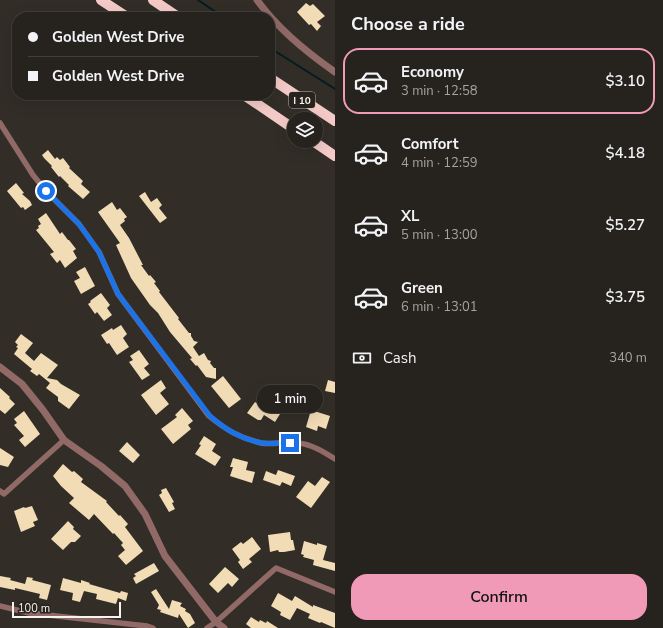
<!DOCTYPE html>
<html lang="en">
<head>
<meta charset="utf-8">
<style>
	:root { --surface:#26221d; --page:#322f2a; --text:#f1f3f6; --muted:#a4a4a4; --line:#423f3b; --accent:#f09ab7 }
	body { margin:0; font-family:"Nunito Sans",sans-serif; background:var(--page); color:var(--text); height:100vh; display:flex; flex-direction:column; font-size:15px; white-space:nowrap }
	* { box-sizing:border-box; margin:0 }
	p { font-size:13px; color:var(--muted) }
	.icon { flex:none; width:22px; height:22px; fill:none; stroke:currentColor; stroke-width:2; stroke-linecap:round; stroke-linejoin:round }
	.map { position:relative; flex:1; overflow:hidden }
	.drawer { display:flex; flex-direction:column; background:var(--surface); width:328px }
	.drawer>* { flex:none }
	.banner { position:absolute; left:12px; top:12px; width:263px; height:88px; border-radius:16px; box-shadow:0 4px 16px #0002,0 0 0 1px var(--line); display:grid; align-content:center; height:88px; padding:0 16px; background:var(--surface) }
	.buttons { position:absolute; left:287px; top:112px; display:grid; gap:8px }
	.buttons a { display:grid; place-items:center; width:36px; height:36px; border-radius:50%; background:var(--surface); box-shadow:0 4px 16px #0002,0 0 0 1px var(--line); font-size:20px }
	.scale { position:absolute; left:12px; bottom:10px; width:109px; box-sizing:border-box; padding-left:4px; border:2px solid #f7f4ef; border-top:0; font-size:11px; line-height:14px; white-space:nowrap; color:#f7f4ef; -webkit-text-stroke:3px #28241d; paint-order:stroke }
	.end { position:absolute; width:18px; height:18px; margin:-9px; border:5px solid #1a73e8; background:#fff; box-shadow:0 0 0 2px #fff }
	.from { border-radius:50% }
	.bubble { position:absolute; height:28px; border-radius:14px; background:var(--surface); box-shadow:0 4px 16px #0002,0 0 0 1px var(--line); font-size:13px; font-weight:600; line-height:28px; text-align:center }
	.banner b { display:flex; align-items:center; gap:14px; height:38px; font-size:15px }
	.banner b+b { border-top:1px solid var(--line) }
	.banner i { width:10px; height:10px; background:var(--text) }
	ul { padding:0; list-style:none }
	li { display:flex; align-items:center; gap:12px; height:66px; margin:0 8px 6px; padding:0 8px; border:2px solid transparent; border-radius:16px }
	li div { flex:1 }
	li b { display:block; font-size:15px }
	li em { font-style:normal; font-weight:600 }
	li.active { border-color:var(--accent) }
	li>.icon { width:36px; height:36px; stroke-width:1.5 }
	h2 { padding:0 16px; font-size:18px; line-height:48px }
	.pay { display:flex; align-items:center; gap:10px; height:44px; padding:0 16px; font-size:15px }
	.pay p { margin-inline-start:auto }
	.primary-button { display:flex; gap:8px; margin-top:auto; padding:8px 16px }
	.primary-button a { flex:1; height:46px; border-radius:16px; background:var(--accent); color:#111; font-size:16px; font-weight:600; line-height:46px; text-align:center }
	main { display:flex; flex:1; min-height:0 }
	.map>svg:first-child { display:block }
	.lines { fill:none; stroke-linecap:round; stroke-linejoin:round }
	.stream { stroke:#041c23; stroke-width:2 }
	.building { fill:#f1dcb6 }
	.minor { stroke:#916967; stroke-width:5.5 }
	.tertiary { stroke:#916967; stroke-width:7 }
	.motorway { stroke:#f3cac8; stroke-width:10 }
	.route { stroke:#1a73e8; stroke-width:5 }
	.labels { text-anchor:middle; stroke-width:4; stroke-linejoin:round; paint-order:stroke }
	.shield { fill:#28241d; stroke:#b9b6b0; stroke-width:1 }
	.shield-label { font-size:10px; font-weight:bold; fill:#f7f4ef }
</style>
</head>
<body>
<main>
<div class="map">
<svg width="335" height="628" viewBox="0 0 335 628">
	<rect width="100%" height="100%" fill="#322e27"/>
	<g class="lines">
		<path class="stream" d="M198 0 223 17
			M270 48 335 89"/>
	</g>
	<path class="building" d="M306 3 310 6 313 4 325 16 317 22 321 26 317 31 311 24 309 25 297 12Z
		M48 150 55 159 57 157 60 160 63 158 70 167 69 168 83 181 81 184 90 192 83 199 68 186 69 185 60 176 59 177 51 167 52 166 44 158 42 155Z
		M16 183 24 193 22 194 30 201 32 205 25 210 23 207 21 208 7 191Z
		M145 192 151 202 157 198 162 205 159 208 167 218 160 223 139 196Z
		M112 202 117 210 120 208 127 217 124 219 125 221 120 225 129 238 143 265H141L149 276 150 275 156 282 154 283 160 291 159 292 179 318 178 319 189 333H191V336L194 341 198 342 193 347 199 356 204 353 208 360 211 361 210 363 214 368H216V379L206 377 197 365 196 366 190 359 192 358 170 332 158 313 150 305 131 278 116 245 120 243 98 212Z
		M46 213 60 234 62 232 68 240H69L76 249 73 251 77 258 65 268 60 260 57 263 50 254 54 252 36 230 39 228 38 226 41 224 38 219Z
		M85 267 95 286 81 294 74 281 80 278 76 272Z
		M101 293 110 305 107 308 112 315 104 321 97 312 95 314 88 304 91 302 90 301Z
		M121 325 127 334 123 338 129 347 117 355 109 343 107 344 101 335 112 328 113 330Z
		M21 334 33 343 25 353 34 361 41 353 58 365 47 378 57 380 61 384 80 395 69 409 58 401V397L46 388 50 383 39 374 37 376 30 371 32 369 14 354 18 348 16 347 18 345 15 342Z
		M139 350 149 364 144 368 150 375 142 380 129 362 133 360 130 356Z
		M223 376 241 399 229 408 211 386Z
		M161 380 166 388 160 393 169 404 156 415 141 395Z
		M328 380 335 382V393L325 391Z
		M0 388 10 397 9 398 15 404 5 414 0 410Z
		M255 402 258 404 259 403 266 407 267 405 280 414 275 422 264 415 261 420H258L247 413Z
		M182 408 193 421 188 425 191 429 173 444 161 429 177 417 175 415Z
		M311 410 330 416 326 429 318 426 317 431 306 427Z
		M24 411 40 434 25 447 19 440 24 436 14 425 17 423 14 419Z
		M204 436 216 444 212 451 221 457 215 466 195 454 201 445 199 444Z
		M127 442 140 455 133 463 119 451Z
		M0 448 14 457 8 467 0 465Z
		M233 458 248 462 246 470 255 472 252 483 230 476 233 467H230Z
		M63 464 72 472 74 471 83 479 81 482 107 501 106 502 119 516 120 515 128 524 125 527 143 551 126 565 118 556 125 550 121 545 123 543 114 533 113 534 94 514 89 520 69 503 74 498 61 486 53 476Z
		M278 470 295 476 291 486 282 482 280 486 263 480 266 471 276 475Z
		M322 477 330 482 311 508 296 497 308 481 315 486Z
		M166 488 174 502 172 503 175 509 169 512 159 495 162 493 161 490Z
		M32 506 38 520 33 522 35 526 21 532 14 511 24 507 25 508Z
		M68 521 74 527 73 529 81 536 75 542H71L63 550 51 539Z
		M290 532 291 540H293L295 550 284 552H279L278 550 270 552 268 535Z
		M252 537 261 549 249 559 252 562 243 569 238 562 240 560 232 549 241 542 243 544Z
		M304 541 317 545V543L327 546 323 560 335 563V571L313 565 314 560 303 557 304 555 301 554Z
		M154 563 159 571 136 584 133 578 136 576 134 574Z
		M225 567 239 579 232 587 228 583 218 593 209 584Z
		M0 576 11 578 10 580 25 584 27 577 33 578 32 580 51 585 47 600 39 598 40 594 15 588V590L0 587Z
		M63 578 81 583V580L90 583 89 584 120 593 121 591 128 593 126 601 118 598 116 604 96 599 97 594 84 591 80 602 72 600 73 593 60 590Z
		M156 589 169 609 172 600 182 603 180 606 186 609 185 611 190 614 195 623 188 628 179 614 178 618 160 612 161 610 157 609 159 605 151 592Z
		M278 593 292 601 295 596 313 607V605L335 613V628L321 622 320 623 308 618 310 614 297 608 290 620 280 615 281 612 271 606Z
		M251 617 259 622 260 620 266 623 267 621 278 628H251L246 624Z"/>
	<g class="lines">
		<path class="minor" d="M0 123 33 175 46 191 79 224 99 252 118 294 209 416C226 430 240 438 261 443 273 445 286 441 298 443 311 444 324 452 335 459
			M0 491 4 494 64 440
			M0 606 29 613 147 626 153 628
			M207 628 216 622 276 568 335 592"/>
		<path class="tertiary" d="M257 0C278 29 306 52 335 72
			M0 367 22 384 43 410 64 440 101 466 125 486 145 514 165 556 216 622 224 628"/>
		<path class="motorway" d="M101 0 127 17
			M153 0 178 17
			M270 78 335 121
			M244 95 294 129
			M313 141 335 156"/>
	</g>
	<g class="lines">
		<path class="route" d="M46 191 79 224 99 252 118 294 210 416C226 430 241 439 262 443 271 444 281 443 290 443"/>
	</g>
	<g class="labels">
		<rect class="shield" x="289" y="92" width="26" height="16" rx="3"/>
		<g class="shield-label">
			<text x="302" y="104">I 10</text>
		</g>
	</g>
</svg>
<div class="buttons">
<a><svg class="icon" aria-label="layers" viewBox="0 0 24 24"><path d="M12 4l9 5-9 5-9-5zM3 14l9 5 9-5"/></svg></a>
</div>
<div class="scale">100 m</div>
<i class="end from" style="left:46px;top:191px"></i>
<i class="end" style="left:290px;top:443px"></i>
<div class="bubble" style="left:257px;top:385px;width:66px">1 min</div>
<div class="banner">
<b><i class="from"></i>Golden West Drive</b>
<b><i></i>Golden West Drive</b>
</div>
</div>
<section class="drawer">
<h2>Choose a ride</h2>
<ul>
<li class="active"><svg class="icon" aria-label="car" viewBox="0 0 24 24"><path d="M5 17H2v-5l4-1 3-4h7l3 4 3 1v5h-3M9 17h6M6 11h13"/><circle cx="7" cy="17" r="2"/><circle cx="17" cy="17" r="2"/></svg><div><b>Economy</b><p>3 min · 12:58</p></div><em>$3.10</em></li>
<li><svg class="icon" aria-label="car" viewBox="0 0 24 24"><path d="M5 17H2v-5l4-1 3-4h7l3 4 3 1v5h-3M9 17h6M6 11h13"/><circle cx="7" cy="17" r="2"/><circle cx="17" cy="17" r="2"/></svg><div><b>Comfort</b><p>4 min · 12:59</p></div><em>$4.18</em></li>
<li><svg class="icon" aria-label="car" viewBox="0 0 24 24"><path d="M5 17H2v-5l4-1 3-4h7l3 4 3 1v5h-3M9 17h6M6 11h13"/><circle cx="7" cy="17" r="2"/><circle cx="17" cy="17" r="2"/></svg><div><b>XL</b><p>5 min · 13:00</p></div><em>$5.27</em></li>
<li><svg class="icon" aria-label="car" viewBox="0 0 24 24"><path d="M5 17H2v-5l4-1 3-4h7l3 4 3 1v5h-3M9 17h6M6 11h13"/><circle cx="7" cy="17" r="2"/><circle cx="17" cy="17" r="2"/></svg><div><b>Green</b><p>6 min · 13:01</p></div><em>$3.75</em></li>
</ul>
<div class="pay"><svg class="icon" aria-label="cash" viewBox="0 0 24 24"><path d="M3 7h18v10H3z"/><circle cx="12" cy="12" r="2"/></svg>Cash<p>340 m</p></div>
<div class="primary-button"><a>Confirm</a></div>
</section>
</main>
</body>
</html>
